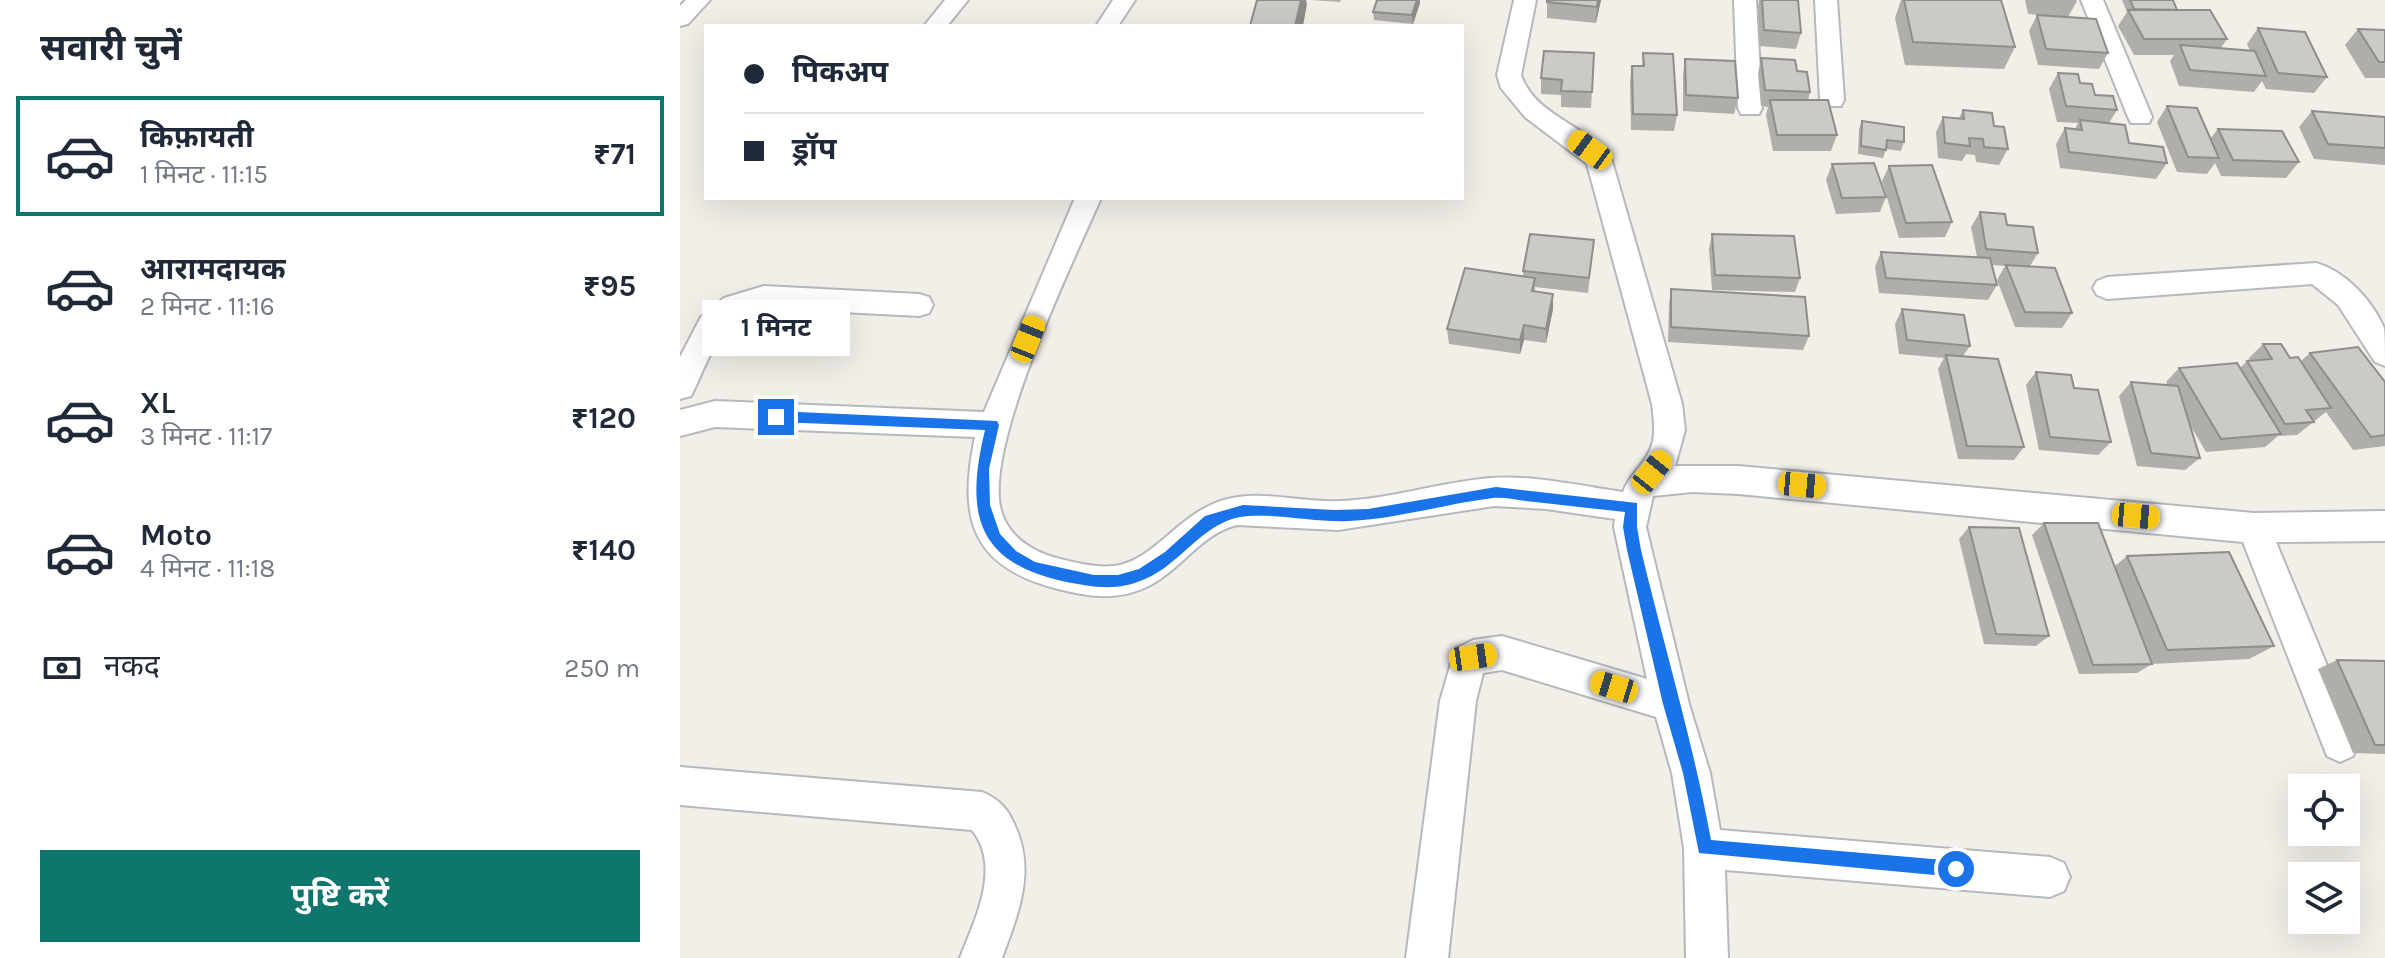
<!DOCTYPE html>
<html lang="hi">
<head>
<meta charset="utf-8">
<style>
	:root { --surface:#fff; --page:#f2f2f3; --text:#1f2937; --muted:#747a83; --line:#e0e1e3; --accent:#0f766e }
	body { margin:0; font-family:Karla,"Noto Sans Devanagari",sans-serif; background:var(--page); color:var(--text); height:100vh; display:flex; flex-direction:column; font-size:30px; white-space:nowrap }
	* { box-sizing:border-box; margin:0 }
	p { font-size:26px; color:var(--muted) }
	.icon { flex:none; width:44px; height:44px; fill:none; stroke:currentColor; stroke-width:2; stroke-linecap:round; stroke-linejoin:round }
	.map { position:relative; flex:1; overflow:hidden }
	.side { display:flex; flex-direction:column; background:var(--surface); width:680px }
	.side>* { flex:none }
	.guide { position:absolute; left:24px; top:24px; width:760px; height:176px; border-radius:0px; box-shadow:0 8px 32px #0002; display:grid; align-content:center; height:176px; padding:0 40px; background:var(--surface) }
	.controls { position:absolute; left:1608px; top:774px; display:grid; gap:16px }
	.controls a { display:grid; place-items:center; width:72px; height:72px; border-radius:0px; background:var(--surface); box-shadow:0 8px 32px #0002; font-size:40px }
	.end { position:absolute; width:36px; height:36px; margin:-18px; border:10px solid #1a73e8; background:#fff; box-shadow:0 0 0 4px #fff }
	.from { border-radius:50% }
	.bubble { position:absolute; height:56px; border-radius:0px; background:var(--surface); box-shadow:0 8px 32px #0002; font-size:26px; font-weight:700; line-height:56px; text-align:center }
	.car { position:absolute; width:24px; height:48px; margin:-24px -12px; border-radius:10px; box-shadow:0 0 6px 2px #0007; background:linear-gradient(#f5c518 24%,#345 0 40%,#f5c518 0 76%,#345 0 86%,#f5c518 0) }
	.guide b { display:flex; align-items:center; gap:28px; height:76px; font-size:30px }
	.guide b+b { border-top:2px solid var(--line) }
	.guide i { width:20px; height:20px; background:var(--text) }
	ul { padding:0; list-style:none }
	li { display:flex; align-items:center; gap:24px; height:120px; margin:0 16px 12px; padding:0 24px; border:4px solid transparent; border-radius:0px }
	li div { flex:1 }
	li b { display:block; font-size:30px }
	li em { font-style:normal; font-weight:700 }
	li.selected { border-color:var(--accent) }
	li>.icon { width:72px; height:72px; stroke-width:1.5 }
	h2 { padding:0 40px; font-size:36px; line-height:96px }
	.pay { display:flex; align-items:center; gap:20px; height:88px; padding:0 40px; font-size:30px }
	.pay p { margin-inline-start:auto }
	.cta { display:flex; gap:16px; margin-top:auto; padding:16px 40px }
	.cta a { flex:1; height:92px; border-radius:0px; background:var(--accent); color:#fff; font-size:32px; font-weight:700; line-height:92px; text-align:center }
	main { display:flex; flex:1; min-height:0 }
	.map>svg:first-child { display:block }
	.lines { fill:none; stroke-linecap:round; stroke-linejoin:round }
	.street-casing { stroke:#b5b8bc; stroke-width:4 }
	.street { fill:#fff; fill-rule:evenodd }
	.wall { fill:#afaea9 }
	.shaded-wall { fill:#8f8d8a }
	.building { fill:#cccac5; stroke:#8f8d8a; stroke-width:2 }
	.route { fill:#1a73e8 }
</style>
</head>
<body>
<main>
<section class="side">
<h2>सवारी चुनें</h2>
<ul>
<li class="selected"><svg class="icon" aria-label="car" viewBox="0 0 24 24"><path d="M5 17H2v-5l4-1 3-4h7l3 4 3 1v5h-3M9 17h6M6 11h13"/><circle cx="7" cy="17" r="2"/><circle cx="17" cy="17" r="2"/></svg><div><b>किफ़ायती</b><p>1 मिनट · 11:15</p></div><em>₹71</em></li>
<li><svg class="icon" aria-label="car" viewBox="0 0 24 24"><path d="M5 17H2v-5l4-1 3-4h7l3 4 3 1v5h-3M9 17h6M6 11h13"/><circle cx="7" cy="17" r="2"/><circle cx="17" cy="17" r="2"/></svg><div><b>आरामदायक</b><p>2 मिनट · 11:16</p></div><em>₹95</em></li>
<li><svg class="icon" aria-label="car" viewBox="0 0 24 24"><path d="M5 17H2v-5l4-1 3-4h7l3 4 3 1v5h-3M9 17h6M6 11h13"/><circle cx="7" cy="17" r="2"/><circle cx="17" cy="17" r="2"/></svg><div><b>XL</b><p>3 मिनट · 11:17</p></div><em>₹120</em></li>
<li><svg class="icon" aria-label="car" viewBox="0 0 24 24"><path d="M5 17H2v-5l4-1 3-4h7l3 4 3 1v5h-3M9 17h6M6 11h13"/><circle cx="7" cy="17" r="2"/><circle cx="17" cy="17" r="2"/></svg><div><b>Moto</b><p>4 मिनट · 11:18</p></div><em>₹140</em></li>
</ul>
<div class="pay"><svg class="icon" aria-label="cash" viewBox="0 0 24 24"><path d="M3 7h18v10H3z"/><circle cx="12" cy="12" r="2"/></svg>नकद<p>250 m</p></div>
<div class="cta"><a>पुष्टि करें</a></div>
</section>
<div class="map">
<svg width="1705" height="958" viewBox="0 0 1705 958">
	<rect width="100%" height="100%" fill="#f1efe8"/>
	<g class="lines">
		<defs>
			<path id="street" d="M6 0H30L8 24 0 26V6Z
				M265 0H288L267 26H244Z
				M433 0H455L438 26H416Z
				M834 0H856L841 75C856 118 909 124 932 161L1002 404 1005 430 995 466H1058L1574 513 1705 511V541L1596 542 1679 743 1673 756 1660 762 1647 756 1563 542 1058 494 1012 492 973 496 966 527 1009 704 1030 773 1040 830 1370 857 1384 863 1390 877 1384 891 1370 897 1045 870 1048 958H1006L1004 848 992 773 976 717 822 670 803 673 796 701 768 958H726L760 701 775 649 793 640 822 636 967 679 934 527 935 519 866 509 814 506 658 530 557 525C519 534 498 575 462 589 433 601 407 596 378 589 291 567 278 519 295 437L35 427 0 436V410L35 401 304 412 395 198H421C392 264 307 440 320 506 326 536 352 552 380 559 397 563 416 568 434 566 477 561 500 508 552 498 588 491 625 503 661 501 712 499 760 482 811 478 855 475 899 486 943 492 949 476 960 468 968 454 977 439 974 421 972 404L907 164 845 117 821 88 817 75Z
				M1054 0H1076L1082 108 1079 114H1061L1058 108Z
				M1135 0H1157L1164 100 1161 106H1143L1140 100Z
				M1401 0H1423L1472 117 1469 123H1451L1448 117Z
				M1636 263C1665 271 1692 300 1704 328 1705 338 1705 354 1705 366L1695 362 1658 305 1632 284 1427 299 1417 295 1413 288 1417 281 1427 277Z
				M84 286 239 294 249 297 253 305 249 313 239 316 84 308C37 319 31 357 11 396L0 399V357L21 317 44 298Z
				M0 767 302 792C319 799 328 809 335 826 356 872 338 914 322 958H280C295 919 322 867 292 830L0 805Z"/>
		</defs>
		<use href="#street" class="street-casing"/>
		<use href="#street" class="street"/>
	</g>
	<path class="wall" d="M631 0H661L660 2Z
		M697 0H740V3L733 24 694 20 693 12Z
		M867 0H921L916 23 867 18Z
		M1079 0H1118L1121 33 1116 49 1080 46 1078 6Z
		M1221 0H1321L1335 47 1324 69 1225 65 1215 18Z
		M1345 0H1396L1397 1 1388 17 1348 14Z
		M1442 0H1493L1497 10 1547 39 1541 48 1570 51 1567 44 1578 28 1647 77 1634 93 1586 89 1582 81 1574 92 1499 86 1490 61 1494 55H1454L1438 26 1447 12Z
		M1357 15 1428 53 1419 69 1358 65 1349 31Z
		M1678 29 1705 30V78H1685L1665 45Z
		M914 53 911 108 881 107V95L861 94V78Z
		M963 53 997 115 994 131 951 130 950 82 952 66H962Z
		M1081 58 1117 71 1130 92 1128 100 1157 135 1151 151H1093L1086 115 1088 107 1081 106 1078 74Z
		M1005 59 1058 98 1054 114 1003 111V75Z
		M1378 73 1400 83 1437 110 1429 123 1449 143 1487 163 1476 179 1380 168 1376 144 1385 128 1395 129 1398 123 1377 122 1369 89Z
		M1487 106 1530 139 1538 129 1619 162 1606 178 1541 176 1535 163 1527 174 1497 172 1477 122Z
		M1283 110 1314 126 1328 149 1319 165 1296 162 1295 155 1286 154 1282 161 1258 158 1256 132 1263 117 1279 118Z
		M1632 111 1705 117V165L1634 159 1619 127Z
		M1182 121 1224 142 1221 151 1206 149 1203 158 1178 154 1179 129Z
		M1152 164 1206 197 1200 212 1156 214 1146 180Z
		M1209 166 1272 222 1265 237 1219 238 1202 181Z
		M1300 212 1327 225 1358 253 1350 266 1392 313 1382 328 1335 327 1317 280 1325 266 1312 265 1317 285 1308 300 1199 293 1195 267 1201 252 1297 257 1291 227Z
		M1032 234 1120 278 1115 292 1032 290 1029 249Z
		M914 240 908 293 855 287V292L873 294V309L866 343 844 340 840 354 769 344 767 329 843 277V271Z
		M991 289 1129 336 1123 350 988 342 989 304Z
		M1222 309 1290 346 1283 356 1344 447 1334 460 1278 459 1258 369 1264 358 1219 354 1215 324Z
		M1583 344 1610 358 1621 361 1630 353 1705 382V446L1673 450 1646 412 1617 435 1598 436 1585 447 1526 452 1509 423 1520 458 1505 470 1457 466 1439 396 1451 382 1488 385 1486 382 1499 368H1560L1567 361 1570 360 1568 359Z
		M1356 372 1394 388 1431 442 1418 455 1359 450 1346 385Z
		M1364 523 1435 566 1447 556 1594 646 1569 659 1472 664 1457 673 1399 674 1352 535Z
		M1289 527 1369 636 1356 646 1304 644 1279 539Z
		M1657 660 1705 661V754L1673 753 1638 669Z"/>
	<path class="shaded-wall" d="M621 0H626L627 4 623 26H615Z
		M737 0H740V3L733 24 732 15Z
		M918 0H921L916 23 917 7Z
		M873 294V309L866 343V329Z
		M844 325V340L840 354V340Z"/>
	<path class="building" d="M577 0H621L615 26H570Z
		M697 0H737L732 15 693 12Z
		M867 0H918L917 7 867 2Z
		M1082 0H1118L1121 33 1084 30Z
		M1224 0H1321L1335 47 1233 42Z
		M1450 0H1493L1497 10 1454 9Z
		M1448 10H1530L1547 39H1464Z
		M1357 15 1416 19 1428 53 1366 49Z
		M1578 28 1625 32 1647 77 1598 73Z
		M1678 29 1705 30V62H1699Z
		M1500 45 1575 51 1586 76 1510 70Z
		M864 51 914 53 912 92 881 91 882 80 861 78Z
		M963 53 993 54 997 115 953 114 952 66H964Z
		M1081 58 1115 60 1117 71 1127 72 1130 92 1085 90Z
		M1005 59 1055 61 1058 98 1006 95Z
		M1378 73 1398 74 1400 83 1412 84 1415 95 1433 96 1437 110 1386 106Z
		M1090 100H1148L1157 135H1097Z
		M1487 106 1517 108 1539 158 1508 157Z
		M1283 110 1312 113 1314 126 1324 127 1328 149 1304 147 1303 139 1289 138 1290 146 1265 143 1263 117 1284 119Z
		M1632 111 1705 117V148L1648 144Z
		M1400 120 1445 125 1449 143 1483 147 1487 163 1389 152 1385 128 1402 130Z
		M1182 121 1224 127V142L1207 140 1206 150 1181 146Z
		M1538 129 1602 131 1619 162 1553 160Z
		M1194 163 1206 197 1162 198 1152 164Z
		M1252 165 1272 222 1226 223 1209 166Z
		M1300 212 1325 214 1327 225 1353 227 1358 253 1306 249Z
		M850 234 914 240 909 278 843 271Z
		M1032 234 1114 236 1120 278 1035 275Z
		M1201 252 1310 258 1317 285 1206 278Z
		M1326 265 1375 268 1392 313 1345 312Z
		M785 268 855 278 852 291 873 294 866 329 844 325 840 340 767 329Z
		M991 289 1125 297 1129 336 991 327Z
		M1222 309 1284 315 1290 346 1227 340Z
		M1583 344H1601L1610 358 1618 357 1651 408 1626 410 1634 422 1605 424 1567 361 1592 359Z
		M1678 347 1705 382V435L1691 437 1630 353Z
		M1266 355 1318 359 1344 447 1287 446Z
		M1557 363 1601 434 1541 439 1499 368Z
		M1356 372 1391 375 1394 388 1418 390 1431 442 1370 437Z
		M1451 382 1498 386 1520 458 1471 453Z
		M1364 523H1418L1472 664 1413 665Z
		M1289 527 1339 528 1369 636 1316 634Z
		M1549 552 1594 646 1487 650 1447 556Z
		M1657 660 1705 661V745H1695Z"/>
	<path class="route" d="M96 411 317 421 319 425 309 469 310 505 320 534 336 551 355 562 414 575H438L459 569 485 552 525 516 563 505 654 510 688 509 816 487 957 503V527L961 550C984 646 1013 742 1031 840L1276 861 1284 869 1276 877 1019 853 1003 773 983 704 947 550 943 527 945 512C915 509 885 505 855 502 841 501 826 497 813 498 764 504 717 519 669 521 636 523 590 512 560 517 520 525 501 564 465 579 437 592 411 587 382 581 293 561 286 509 305 430L96 422 90 417Z"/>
</svg>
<div class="controls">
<a><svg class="icon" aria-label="locate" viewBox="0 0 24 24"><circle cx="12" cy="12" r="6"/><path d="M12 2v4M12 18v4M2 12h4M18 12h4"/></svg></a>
<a><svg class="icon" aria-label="layers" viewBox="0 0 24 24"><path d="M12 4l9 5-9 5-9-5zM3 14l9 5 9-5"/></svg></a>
</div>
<i class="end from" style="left:1276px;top:869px"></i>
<i class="end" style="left:96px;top:417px"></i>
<div class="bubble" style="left:22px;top:300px;width:148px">1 मिनट</div>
<i class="car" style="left:910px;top:150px;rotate:306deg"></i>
<i class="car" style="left:348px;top:339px;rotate:22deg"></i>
<i class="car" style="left:972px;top:472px;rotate:39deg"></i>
<i class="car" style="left:1122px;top:485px;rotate:95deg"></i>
<i class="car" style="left:1456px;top:516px;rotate:95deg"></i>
<i class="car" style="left:793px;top:657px;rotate:82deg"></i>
<i class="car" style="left:934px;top:687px;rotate:287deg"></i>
<div class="guide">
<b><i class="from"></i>पिकअप</b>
<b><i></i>ड्रॉप</b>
</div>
</div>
</main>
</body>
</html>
